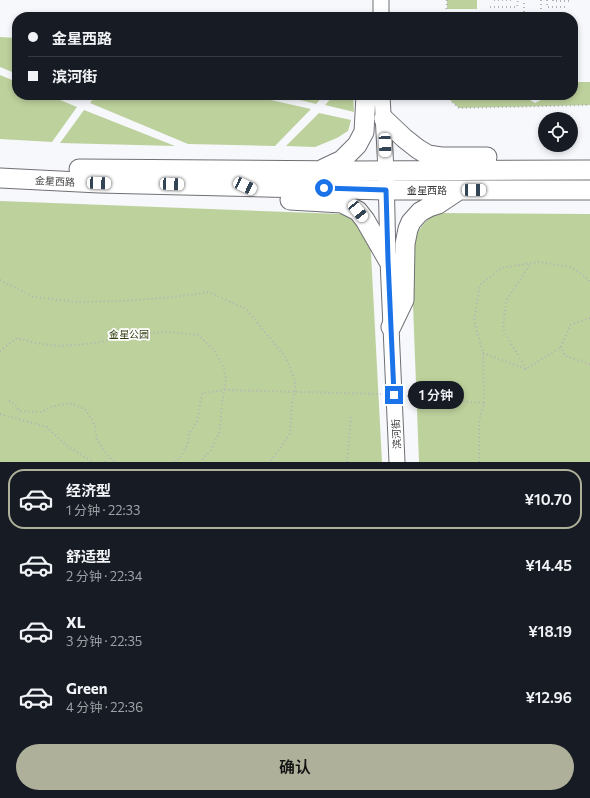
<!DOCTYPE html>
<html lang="zh">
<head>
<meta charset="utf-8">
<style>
	:root { --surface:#171b24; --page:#242831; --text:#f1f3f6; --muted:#9ea1a6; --line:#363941; --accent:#aeb09a }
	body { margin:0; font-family:Commissioner,"Noto Sans SC",sans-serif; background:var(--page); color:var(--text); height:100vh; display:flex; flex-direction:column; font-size:15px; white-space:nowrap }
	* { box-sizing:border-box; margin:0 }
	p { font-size:13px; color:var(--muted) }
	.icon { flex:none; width:22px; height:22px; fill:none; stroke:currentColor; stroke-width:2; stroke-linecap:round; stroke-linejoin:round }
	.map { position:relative; height:462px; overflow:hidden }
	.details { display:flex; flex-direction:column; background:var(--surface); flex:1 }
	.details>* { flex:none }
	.banner { position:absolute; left:12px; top:12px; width:566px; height:88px; border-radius:16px; box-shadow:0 2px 6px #0003; display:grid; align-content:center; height:88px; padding:0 16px; background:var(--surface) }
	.controls { position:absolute; left:538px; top:112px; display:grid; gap:8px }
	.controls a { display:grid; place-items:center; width:40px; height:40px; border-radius:50%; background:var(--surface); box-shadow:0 2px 6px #0003; font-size:20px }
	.end { position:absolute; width:18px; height:18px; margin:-9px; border:5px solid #1a73e8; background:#fff; box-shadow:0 0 0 2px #fff }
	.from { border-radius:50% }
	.bubble { position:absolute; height:28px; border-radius:14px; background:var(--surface); box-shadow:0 2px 6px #0003; font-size:13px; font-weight:600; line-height:28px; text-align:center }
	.car { position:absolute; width:12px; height:24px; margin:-12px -6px; border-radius:5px; box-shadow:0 0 3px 1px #0007; background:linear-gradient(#fff 24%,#345 0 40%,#fff 0 76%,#345 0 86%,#fff 0) }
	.banner b { display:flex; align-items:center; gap:14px; height:38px; font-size:15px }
	.banner b+b { border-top:1px solid var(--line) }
	.banner i { width:10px; height:10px; background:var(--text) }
	ul { padding:7px 0 0; list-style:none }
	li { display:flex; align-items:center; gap:12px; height:60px; margin:0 8px 6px; padding:0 8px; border:2px solid transparent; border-radius:16px }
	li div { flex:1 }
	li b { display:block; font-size:15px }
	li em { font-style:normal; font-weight:600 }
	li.active { border-color:var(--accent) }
	li>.icon { width:36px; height:36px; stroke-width:1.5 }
	.action { display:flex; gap:8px; margin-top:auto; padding:8px 16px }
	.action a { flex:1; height:46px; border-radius:24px; background:var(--accent); color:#111; font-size:16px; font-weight:600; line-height:46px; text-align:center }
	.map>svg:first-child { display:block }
	.green { fill:#bdd19c }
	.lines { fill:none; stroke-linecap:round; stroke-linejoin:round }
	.tertiary-casing { stroke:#6f7075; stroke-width:17 }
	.primary-casing { stroke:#6f7075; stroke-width:21 }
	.path { stroke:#b2b2b5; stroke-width:2; stroke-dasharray:1 3; stroke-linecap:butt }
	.tertiary { stroke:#fff; stroke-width:15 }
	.primary { stroke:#fff; stroke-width:19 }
	.route { stroke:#1a73e8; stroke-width:5 }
	.labels { text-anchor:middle; stroke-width:3.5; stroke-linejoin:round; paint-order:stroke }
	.street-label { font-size:10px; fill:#3a3a3c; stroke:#fff }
	.park-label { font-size:10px; fill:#334212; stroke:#fff }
</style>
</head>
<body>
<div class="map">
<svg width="590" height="462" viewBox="0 0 590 462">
	<rect width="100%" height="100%" fill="#f7f8fc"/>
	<path class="green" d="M447 0H477V9H447Z
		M0 37 17 38V74L0 67Z
		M0 75 17 82V95H48L77 107 52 142 0 139Z
		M573 82H590V105L459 108 450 100 449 95H530V100L535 103 541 100V95H573Z
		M96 95H248L311 109 275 146 188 144 90 103Z
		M280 95H324L316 104Z
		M334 95H353L354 112 325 105Z
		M84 110 175 146 60 143Z
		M319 113 351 120 348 131 337 138 315 147 286 146Z
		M0 201 369 215 382 462H0Z
		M435 213 590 214V462H419L411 253C415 234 420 226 435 213Z"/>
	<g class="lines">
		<defs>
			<path id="tertiary" d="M381 17V0
				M382 95 386 171 388 260 397 462"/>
			<path id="primary" d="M384 119 404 138 418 149 428 155 441 157H487
				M79 169 353 171 590 170
				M323 169 342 160 357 145 364 132 366 95
				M0 178 99 183 386 190H590
				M290 200 342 203 358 211 365 220 388 260
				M391 327 404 300 405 244 408 229 411 222 420 212 429 207 438 204 459 190"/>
		</defs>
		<use href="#tertiary" class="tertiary-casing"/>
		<use href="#primary" class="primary-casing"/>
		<path class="path" d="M494 0H511
			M541 0V14H567
			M547 0V7H568
			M553 0V1H569
			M490 7H517L518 0
			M489 13H524V0
			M446 17 447 0
			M449 95 450 100 459 108 590 105
			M0 280 34 297 77 302 122 301 174 297 209 292 246 309 287 359 295 381V392L292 403 290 434 270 462
			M590 318 570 325 561 347 565 356 587 363 590 365
			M0 351 8 345 17 338 35 343 58 346 88 344 117 339 134 334 168 332 198 335 214 350 224 368 226 380 222 403 220 431 211 450 200 462
			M483 353 526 369 561 347
			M526 369 503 329 506 301 531 263
			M407 396 484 403
			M9 401 15 404 19 411 42 412 50 407 70 403 85 409 91 418 95 427 97 440 106 454 115 462
			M0 414 47 427 67 446 93 462
			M105 462 108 459
			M174 462 180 458 188 443 189 433 197 422 202 393 225 390 381 394
			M347 462 351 415
			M479 462V422L484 403 483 353 474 320 480 285 501 268 539 262 572 267 589 280 590 283"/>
		<use href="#tertiary" class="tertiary"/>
		<use href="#primary" class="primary"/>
	</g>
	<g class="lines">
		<path class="route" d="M324 188 386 190 388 260 394 395"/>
	</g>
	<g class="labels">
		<g class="street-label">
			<text transform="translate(55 181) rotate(3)" y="4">金星西路</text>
			<text x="427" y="194">金星西路</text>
			<text transform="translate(396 434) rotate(-93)" y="4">滨河街</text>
		</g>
		<g class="park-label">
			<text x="129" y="338">金星公园</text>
		</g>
	</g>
</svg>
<div class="controls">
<a><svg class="icon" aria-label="locate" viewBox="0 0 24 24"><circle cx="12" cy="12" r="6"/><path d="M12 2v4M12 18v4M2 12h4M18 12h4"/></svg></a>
</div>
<i class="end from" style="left:324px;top:188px"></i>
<i class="end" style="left:394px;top:395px"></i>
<div class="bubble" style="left:408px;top:381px;width:56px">1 分钟</div>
<i class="car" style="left:385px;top:145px;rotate:178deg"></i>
<i class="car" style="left:99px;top:183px;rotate:92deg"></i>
<i class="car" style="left:172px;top:184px;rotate:92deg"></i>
<i class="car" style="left:245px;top:186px;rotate:115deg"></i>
<i class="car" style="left:474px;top:190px;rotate:90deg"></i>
<i class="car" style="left:358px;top:211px;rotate:141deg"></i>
<div class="banner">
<b><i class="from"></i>金星西路</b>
<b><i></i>滨河街</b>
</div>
</div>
<section class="details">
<ul>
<li class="active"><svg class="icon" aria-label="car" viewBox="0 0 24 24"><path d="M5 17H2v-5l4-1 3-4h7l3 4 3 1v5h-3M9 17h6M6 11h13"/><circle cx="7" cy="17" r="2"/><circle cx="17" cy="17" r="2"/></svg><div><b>经济型</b><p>1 分钟 · 22:33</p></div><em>¥10.70</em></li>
<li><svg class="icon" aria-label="car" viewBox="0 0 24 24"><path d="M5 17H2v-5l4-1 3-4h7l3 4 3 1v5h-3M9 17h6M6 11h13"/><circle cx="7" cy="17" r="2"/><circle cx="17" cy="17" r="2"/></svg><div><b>舒适型</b><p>2 分钟 · 22:34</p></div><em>¥14.45</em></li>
<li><svg class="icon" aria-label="car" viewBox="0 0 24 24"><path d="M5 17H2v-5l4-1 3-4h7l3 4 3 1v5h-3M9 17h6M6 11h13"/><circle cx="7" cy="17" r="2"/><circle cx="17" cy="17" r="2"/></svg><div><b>XL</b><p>3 分钟 · 22:35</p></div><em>¥18.19</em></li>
<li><svg class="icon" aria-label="car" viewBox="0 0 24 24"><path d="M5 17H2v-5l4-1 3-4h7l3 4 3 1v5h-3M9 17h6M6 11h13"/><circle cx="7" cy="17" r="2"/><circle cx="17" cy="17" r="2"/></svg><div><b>Green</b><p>4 分钟 · 22:36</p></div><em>¥12.96</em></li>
</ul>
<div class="action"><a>确认</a></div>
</section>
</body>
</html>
